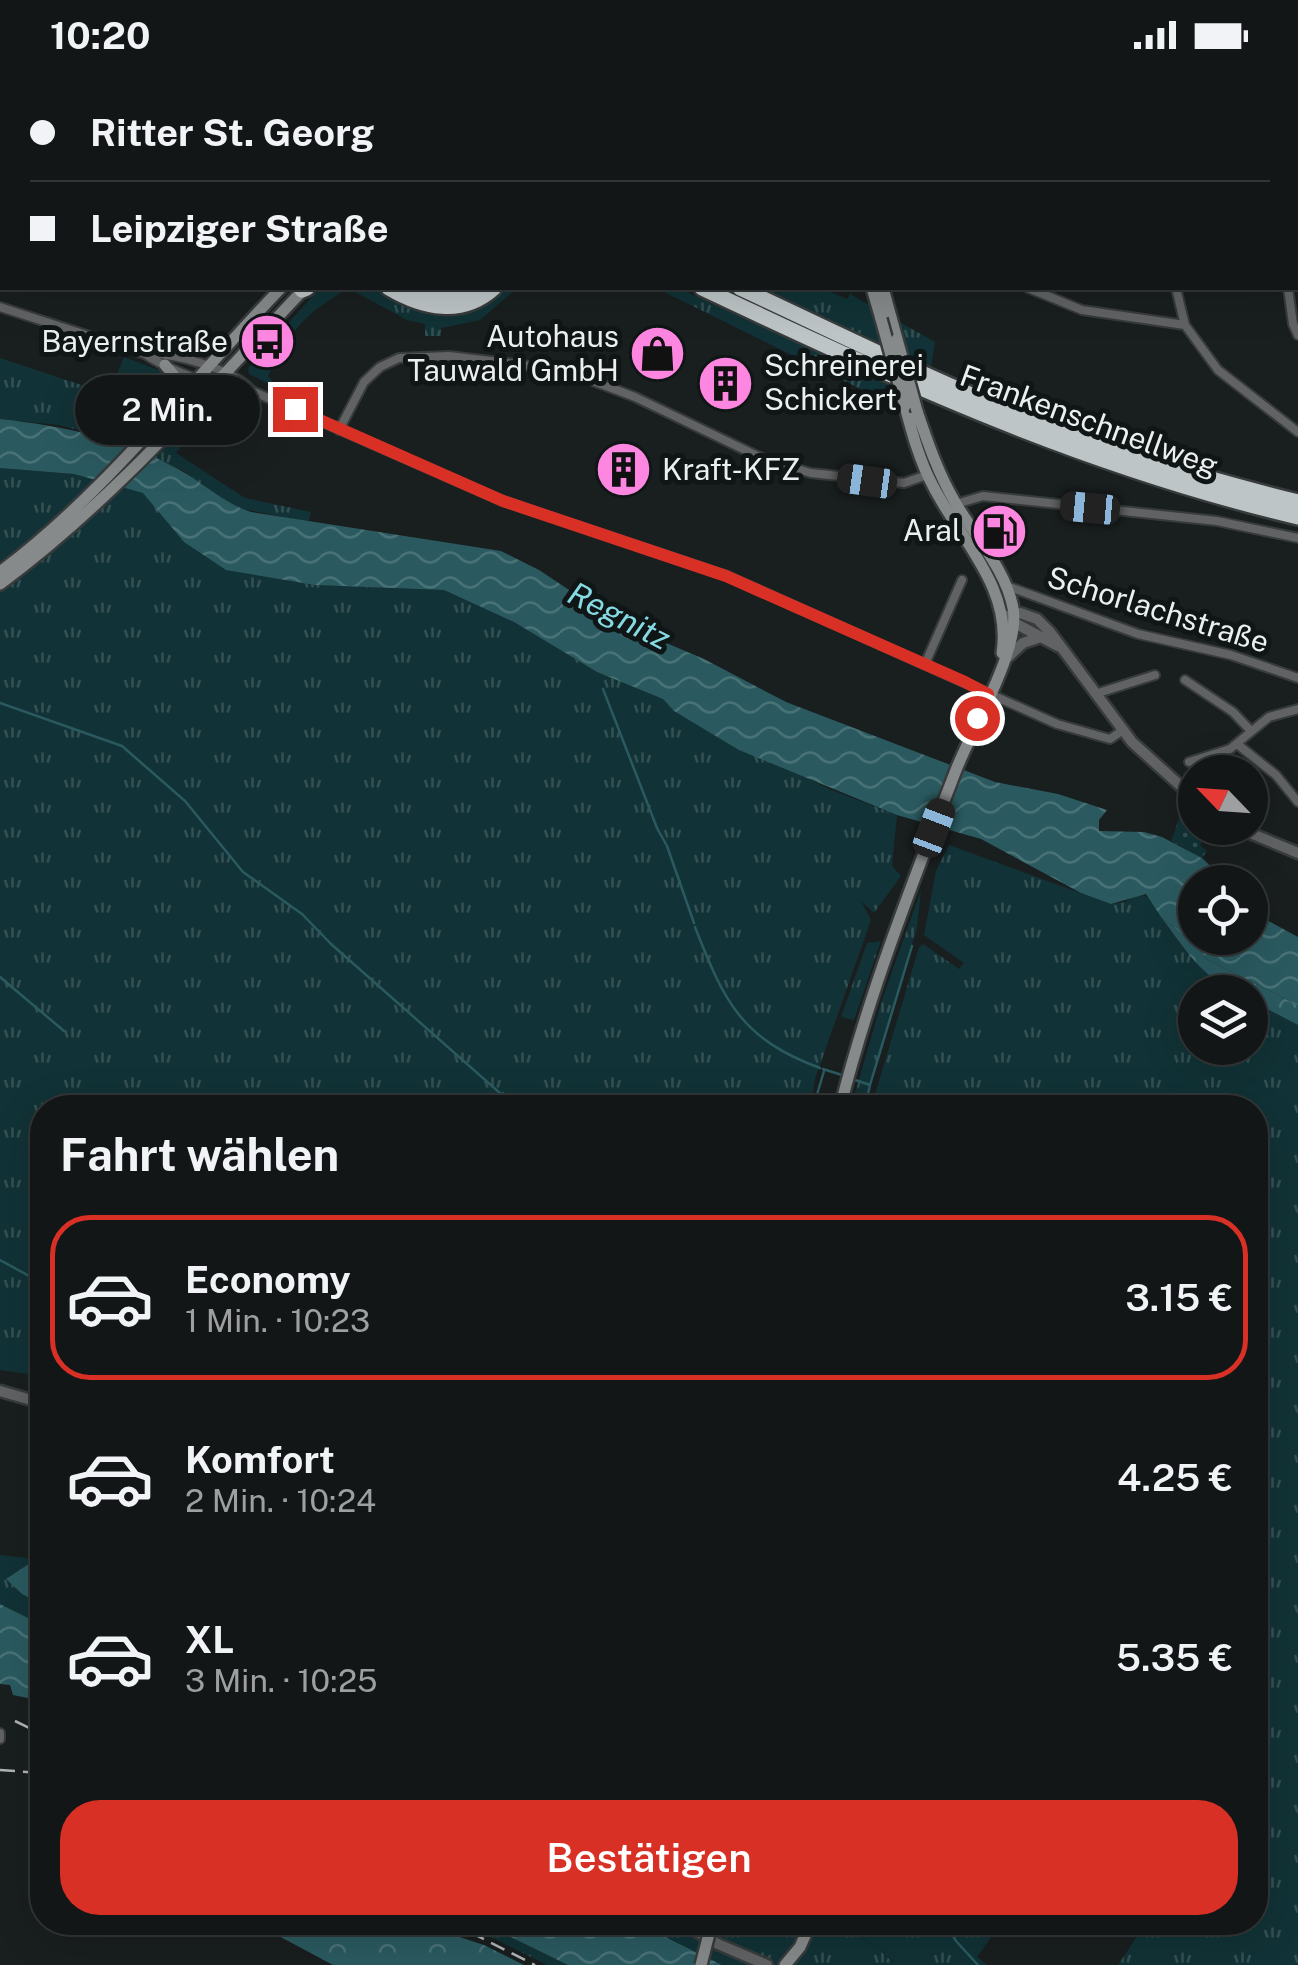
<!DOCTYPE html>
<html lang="de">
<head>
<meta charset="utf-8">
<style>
	:root { --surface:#131617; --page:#1c1f20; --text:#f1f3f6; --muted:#9d9fa1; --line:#323536; --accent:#d93025 }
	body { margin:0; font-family:"Public Sans",sans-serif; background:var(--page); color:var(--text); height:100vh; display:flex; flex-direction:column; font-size:38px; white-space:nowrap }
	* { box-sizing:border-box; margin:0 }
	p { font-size:32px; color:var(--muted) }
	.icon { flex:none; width:55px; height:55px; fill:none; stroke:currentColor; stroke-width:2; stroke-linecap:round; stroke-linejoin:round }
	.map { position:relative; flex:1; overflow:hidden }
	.details { position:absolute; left:30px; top:1025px; width:1238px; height:840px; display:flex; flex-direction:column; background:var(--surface); border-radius:40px; box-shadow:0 10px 40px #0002,0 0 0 2px var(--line) }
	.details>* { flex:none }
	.top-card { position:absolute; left:0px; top:0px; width:1300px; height:220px; box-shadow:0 10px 40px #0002,0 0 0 2px var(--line); display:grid; align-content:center; height:220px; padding:0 30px; background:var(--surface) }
	.needle { width:65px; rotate:295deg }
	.controls { position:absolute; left:1178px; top:685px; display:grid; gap:20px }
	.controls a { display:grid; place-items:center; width:90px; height:90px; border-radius:50%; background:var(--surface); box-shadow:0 10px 40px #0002,0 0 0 2px var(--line); font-size:50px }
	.end { position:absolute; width:45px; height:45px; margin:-22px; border:12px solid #d93025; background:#fff; box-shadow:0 0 0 5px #fff }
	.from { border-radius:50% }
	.bubble { position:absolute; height:70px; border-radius:35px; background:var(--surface); box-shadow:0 10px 40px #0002,0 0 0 2px var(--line); font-size:32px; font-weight:600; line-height:70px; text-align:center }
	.car { position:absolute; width:30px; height:60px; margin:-30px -15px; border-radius:12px; box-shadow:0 0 8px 2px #0007; background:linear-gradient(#222 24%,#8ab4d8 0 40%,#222 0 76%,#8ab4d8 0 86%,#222 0) }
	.top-card b { display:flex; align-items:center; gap:35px; height:95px; font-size:38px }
	.top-card b+b { border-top:2px solid var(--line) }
	.top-card i { width:25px; height:25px; background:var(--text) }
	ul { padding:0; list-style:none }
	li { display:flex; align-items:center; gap:30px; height:165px; margin:0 20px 15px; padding:0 10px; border:5px solid transparent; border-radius:40px }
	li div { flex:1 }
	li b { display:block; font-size:38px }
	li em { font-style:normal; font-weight:600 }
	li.active { border-color:var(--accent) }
	li>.icon { width:90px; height:90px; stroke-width:1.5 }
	h2 { padding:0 30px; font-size:45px; line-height:120px }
	.action { display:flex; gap:20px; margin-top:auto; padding:20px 30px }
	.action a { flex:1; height:115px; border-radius:40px; background:var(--accent); color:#fff; font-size:40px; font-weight:600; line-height:115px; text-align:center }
	.status { display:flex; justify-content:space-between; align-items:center; height:70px; padding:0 50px; background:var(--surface); direction:ltr }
	.status svg { height:28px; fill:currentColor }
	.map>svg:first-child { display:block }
	.grass { fill:url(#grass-tufts) }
	.forest { fill:url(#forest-crowns) }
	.park { fill:url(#park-dots) }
	.pitch { fill:#113236 }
	.water { fill:url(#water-waves) }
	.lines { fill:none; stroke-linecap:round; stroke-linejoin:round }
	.stream { stroke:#2a5a60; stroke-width:2.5 }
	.minor-casing { stroke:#373b3c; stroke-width:12 }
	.tertiary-casing { stroke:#373b3c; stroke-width:15 }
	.secondary-casing { stroke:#373b3c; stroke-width:16 }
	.primary-casing { stroke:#373b3c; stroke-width:18 }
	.motorway-casing { stroke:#373b3c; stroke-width:20 }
	.minor { stroke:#606263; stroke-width:8 }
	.tertiary { stroke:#606263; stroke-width:10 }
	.secondary { stroke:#868a8b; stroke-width:11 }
	.primary { stroke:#a3a9aa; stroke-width:12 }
	.motorway { stroke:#bec5c6; stroke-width:15 }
	.rail { stroke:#b2b5b6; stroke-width:2.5; stroke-dasharray:15 8; stroke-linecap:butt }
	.secondary-bridge-casing { stroke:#373b3c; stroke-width:16; stroke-linecap:butt }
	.secondary-bridge { stroke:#868a8b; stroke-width:11 }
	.route { stroke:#d93025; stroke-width:12 }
	.labels { text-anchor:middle; stroke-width:10; stroke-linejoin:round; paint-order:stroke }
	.poi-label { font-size:30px; fill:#eceff0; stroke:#101516; text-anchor:end }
	.street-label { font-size:30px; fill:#eceff0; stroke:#101516 }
	.water-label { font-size:32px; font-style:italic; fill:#85dae4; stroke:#101516 }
</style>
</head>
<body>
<div class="status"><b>10:20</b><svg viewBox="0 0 49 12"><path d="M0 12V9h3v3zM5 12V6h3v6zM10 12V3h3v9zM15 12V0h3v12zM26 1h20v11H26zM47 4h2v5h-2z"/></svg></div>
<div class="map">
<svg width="1298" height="1895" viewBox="0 0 1298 1895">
	<defs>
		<pattern id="grass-tufts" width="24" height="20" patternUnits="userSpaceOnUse" patternTransform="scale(2.5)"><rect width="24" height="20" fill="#113236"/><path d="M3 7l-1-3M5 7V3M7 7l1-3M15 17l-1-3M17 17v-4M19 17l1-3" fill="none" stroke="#345053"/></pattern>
		<pattern id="forest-crowns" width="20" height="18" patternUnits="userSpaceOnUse" patternTransform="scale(2.5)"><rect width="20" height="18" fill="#2a5a60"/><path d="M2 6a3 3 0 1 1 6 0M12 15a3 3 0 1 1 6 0" fill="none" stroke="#497277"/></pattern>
		<pattern id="park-dots" width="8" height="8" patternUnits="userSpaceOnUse" patternTransform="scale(2.5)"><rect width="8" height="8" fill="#113236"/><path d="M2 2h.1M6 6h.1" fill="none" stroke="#345053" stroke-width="1.8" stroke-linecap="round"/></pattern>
		<pattern id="water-waves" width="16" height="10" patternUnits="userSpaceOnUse" patternTransform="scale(2.5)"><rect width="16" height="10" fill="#2a5a60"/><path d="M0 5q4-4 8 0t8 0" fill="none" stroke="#497277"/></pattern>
	</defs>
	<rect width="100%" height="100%" fill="#191e1f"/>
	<path class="grass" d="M320 218H380L397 227 517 218 480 250 441 258V266H425V254L407 250 348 218C304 245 290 260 268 306L280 320 249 304 248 298 255 290Z
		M656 218H678L888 315 895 336Z
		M762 218H821L847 229 850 224 935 272 931 297Z
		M124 287 166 303 171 310 172 328 146 356 164 374 193 346 198 351 176 383 245 428 311 442 308 452 239 438 219 428 184 401 110 368 59 355 0 349V288L109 324Z
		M0 398 74 404 144 423 184 472 315 515 444 520 514 552 597 602 663 629 674 641 829 719 897 745 892 796 901 806 874 843 861 831 871 850 815 1009 811 1037 42 1038V1306L0 1300Z
		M949 775 1111 834 1125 832 1138 824 1151 828C1175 873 1196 896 1238 922H1195V978H1250V930L1298 955V1895H1118L1146 1853 1255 1852V1038H871L919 877 923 874 959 899 964 893 924 865 936 801Z
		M921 820 917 858 864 1037H851L882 930Z
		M881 871 854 950 841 947 867 873Z
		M0 1485 36 1489 6 1509 22 1524 42 1535V1555L0 1534Z
		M463 1853H482L568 1895H547Z
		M637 1853H716L739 1866 763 1853H838L837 1856 876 1877 893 1892 895 1853H1001L977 1887 987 1895H722Z"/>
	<path class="forest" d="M1161 847 1189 869 1208 890 1298 935V955L1250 930V922C1210 922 1183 876 1161 847Z
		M36 1489 42 1514V1535L22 1524 6 1509Z
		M279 1853H417L484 1875 524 1895H333L275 1864Z"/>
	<path class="park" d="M1179 730 1195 741V758H1209L1200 775 1207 781 1202 788 1171 771 1180 746Z"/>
	<path class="pitch" d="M838 1852 895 1853 894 1892 876 1877 837 1855Z"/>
	<path class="water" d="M0 349C64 356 122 368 178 399 204 413 223 433 251 442L501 481 539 500 619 553 704 589 786 632 995 712 1058 724 1107 740 1099 750V761L1144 762 1162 767 1202 788 1219 804V812H1195V868H1250V841L1298 867V935L1208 890 1189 869 1161 847 1146 824 1111 834 1081 823 981 769 897 745 739 680 674 641 663 629 597 602 514 552 444 520 315 515 226 500 184 472 143 423 74 404 0 398Z
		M0 1534 42 1555V1631L13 1625 10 1615 0 1614Z
		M482 1853H637L722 1895H568Z"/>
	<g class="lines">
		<path class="stream" d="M603 619 657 758 667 776 694 853
			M0 633 122 676 185 731 243 802 302 844 331 874 517 1038
			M695 857C724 931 741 969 820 998
			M0 907 64 961
			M823 999 845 1006
			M852 1009 870 1015 912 876
			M481 1038 503 1023
			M813 1038 824 1001
			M865 1038 870 1015
			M0 1190 42 1213
			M945 1852 956 1871 978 1895"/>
		<defs>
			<path id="minor" d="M587 0 588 2
				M673 2 675 0
				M1106 2V0
				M1187 2V0
				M1221 2V0
				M1028 218 1082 240 1185 255
				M1176 218 1185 255 1218 300 1298 362
				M1288 218 1293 254 1298 265
				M0 237 145 284C164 298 229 324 252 321
				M145 284C173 282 233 299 252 321L503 431 727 506 1057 654 1110 669 1123 660
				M339 360 364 312 380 297 399 288 449 286 524 295 590 310 635 327 768 391 811 403 904 413 927 405
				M956 434 983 426 1217 451 1298 468
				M1007 516 1138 564 1231 585 1298 608
				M925 594 962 510
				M1185 610 1233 642 1251 661
				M1095 624 1155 605
				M1237 674 1276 705 1298 732
				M1189 692 1230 679 1269 647 1298 639
				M0 1663V1669"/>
			<path id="tertiary" d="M1003 547 1020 543 1037 549 1050 562 1132 672 1195 729
				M1007 549 1058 576
				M1008 587 1023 573 1041 567
				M1238 758 1298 783
				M0 1321 42 1333
				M681 1852 718 1874 767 1895"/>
			<path id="secondary" d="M811 0 812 2
				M825 0V2
				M872 218 881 249
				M883 218 897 269
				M165 295 177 309 176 330
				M905 336C912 363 920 392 933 416 961 471 1012 517 1002 583
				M0 502C107 422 189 313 281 218
				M0 514C114 430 208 320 305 218
				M840 1038C869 923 913 811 956 700 972 659 1021 578 1013 538 1006 500 974 465 955 432 938 403 928 373 917 341
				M785 1895 800 1877 811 1852"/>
			<path id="primary" d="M509 2 511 0"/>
			<path id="motorway" d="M243 0 248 2
				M280 0 285 2
				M351 0 357 2
				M486 2 489 0
				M389 218C423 238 462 247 494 218
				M416 218 446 225 475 218
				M702 218C901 312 1083 396 1298 447
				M740 218C835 262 929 309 1027 348 1115 383 1206 409 1298 432
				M302 220 307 218"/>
		</defs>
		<use href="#minor" class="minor-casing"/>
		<use href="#tertiary" class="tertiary-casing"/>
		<use href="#secondary" class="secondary-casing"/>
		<use href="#primary" class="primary-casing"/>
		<use href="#motorway" class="motorway-casing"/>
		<use href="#minor" class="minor"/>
		<use href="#tertiary" class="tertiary"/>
		<use href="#secondary" class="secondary"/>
		<use href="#primary" class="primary"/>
		<use href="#motorway" class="motorway"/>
		<path class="rail" d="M15 1651 42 1664
			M0 1700 42 1703
			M428 1852 463 1864
			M450 1852 535 1895"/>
		<defs>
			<path id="secondary-bridge" d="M881 249 905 336
				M897 269 917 341
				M701 1895 712 1852"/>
		</defs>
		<use href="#secondary-bridge" class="secondary-bridge-casing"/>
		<use href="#secondary-bridge" class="secondary-bridge"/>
	</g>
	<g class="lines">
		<path class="route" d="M295 339 503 431 726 506 965 612 988 624 977 648"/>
	</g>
	<defs>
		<symbol id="bus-disc" viewBox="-11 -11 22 22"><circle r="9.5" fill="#fd86e1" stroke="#101516"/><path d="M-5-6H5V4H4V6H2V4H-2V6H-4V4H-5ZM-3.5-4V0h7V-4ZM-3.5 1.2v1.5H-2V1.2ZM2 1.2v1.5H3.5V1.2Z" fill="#111"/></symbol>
		<symbol id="shop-disc" viewBox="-11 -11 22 22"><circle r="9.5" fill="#fd86e1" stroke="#101516"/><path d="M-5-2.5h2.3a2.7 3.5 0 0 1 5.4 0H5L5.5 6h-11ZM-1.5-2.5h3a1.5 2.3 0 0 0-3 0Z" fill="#111"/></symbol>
		<symbol id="building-disc" viewBox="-11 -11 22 22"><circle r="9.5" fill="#fd86e1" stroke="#101516"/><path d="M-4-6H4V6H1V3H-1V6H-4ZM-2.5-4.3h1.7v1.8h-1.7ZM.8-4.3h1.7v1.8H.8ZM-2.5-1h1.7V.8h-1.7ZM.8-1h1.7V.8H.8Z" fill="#111"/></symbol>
		<symbol id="fuel-disc" viewBox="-11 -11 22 22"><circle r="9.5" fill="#fd86e1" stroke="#101516"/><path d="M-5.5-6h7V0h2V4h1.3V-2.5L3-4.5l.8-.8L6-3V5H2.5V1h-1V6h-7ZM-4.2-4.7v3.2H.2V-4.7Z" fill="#111"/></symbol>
	</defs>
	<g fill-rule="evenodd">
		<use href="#bus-disc" x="236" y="240" width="63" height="63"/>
		<use href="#shop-disc" x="626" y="252" width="63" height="63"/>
		<use href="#building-disc" x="694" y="282" width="63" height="63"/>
		<use href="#building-disc" x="592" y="368" width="63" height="63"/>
		<use href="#fuel-disc" x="968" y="430" width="63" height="63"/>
	</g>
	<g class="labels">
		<g class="poi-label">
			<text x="619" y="277">Autohaus<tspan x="619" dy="34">Tauwald GmbH</tspan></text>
			<text x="228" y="282">Bayernstraße</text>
			<text x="764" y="306" text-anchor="start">Schreinerei<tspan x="764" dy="34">Schickert</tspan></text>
			<text x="662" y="410" text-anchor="start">Kraft-KFZ</text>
			<text x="961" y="471">Aral</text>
		</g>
		<g class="street-label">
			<text transform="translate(1089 351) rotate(20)" y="10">Frankenschnellweg</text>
			<text transform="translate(1158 540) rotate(17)" y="10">Schorlachstraße</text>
		</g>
		<g class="water-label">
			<text transform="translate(619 546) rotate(27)" y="11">Regnitz</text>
		</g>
	</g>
</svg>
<div class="controls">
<a><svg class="needle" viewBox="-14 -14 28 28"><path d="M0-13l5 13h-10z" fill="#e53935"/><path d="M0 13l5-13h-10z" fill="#9d9fa1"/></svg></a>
<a><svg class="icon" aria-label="locate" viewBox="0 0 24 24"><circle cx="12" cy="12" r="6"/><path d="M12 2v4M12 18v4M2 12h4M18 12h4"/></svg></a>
<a><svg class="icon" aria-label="layers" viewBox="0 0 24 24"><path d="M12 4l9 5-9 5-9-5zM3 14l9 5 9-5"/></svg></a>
</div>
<i class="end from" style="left:977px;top:648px"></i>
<i class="end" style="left:295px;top:339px"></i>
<div class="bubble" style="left:75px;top:305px;width:185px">2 Min.</div>
<i class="car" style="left:867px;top:411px;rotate:278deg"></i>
<i class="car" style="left:1090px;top:438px;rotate:275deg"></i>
<i class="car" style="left:934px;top:758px;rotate:21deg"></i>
<div class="top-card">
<b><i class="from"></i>Ritter St. Georg</b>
<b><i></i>Leipziger Straße</b>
</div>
<section class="details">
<h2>Fahrt wählen</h2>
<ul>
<li class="active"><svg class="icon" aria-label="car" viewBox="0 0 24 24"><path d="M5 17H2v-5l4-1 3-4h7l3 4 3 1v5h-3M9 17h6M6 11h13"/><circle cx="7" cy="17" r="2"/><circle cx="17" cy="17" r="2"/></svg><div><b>Economy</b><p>1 Min. · 10:23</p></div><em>3.15 €</em></li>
<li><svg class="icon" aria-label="car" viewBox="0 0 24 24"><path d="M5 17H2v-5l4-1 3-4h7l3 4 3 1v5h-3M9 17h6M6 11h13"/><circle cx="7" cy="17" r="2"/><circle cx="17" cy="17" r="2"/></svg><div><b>Komfort</b><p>2 Min. · 10:24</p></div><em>4.25 €</em></li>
<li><svg class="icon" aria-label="car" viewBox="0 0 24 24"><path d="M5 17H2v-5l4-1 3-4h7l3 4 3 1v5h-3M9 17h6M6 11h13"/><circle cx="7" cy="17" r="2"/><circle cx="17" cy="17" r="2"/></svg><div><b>XL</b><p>3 Min. · 10:25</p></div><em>5.35 €</em></li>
</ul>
<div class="action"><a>Bestätigen</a></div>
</section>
</div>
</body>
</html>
